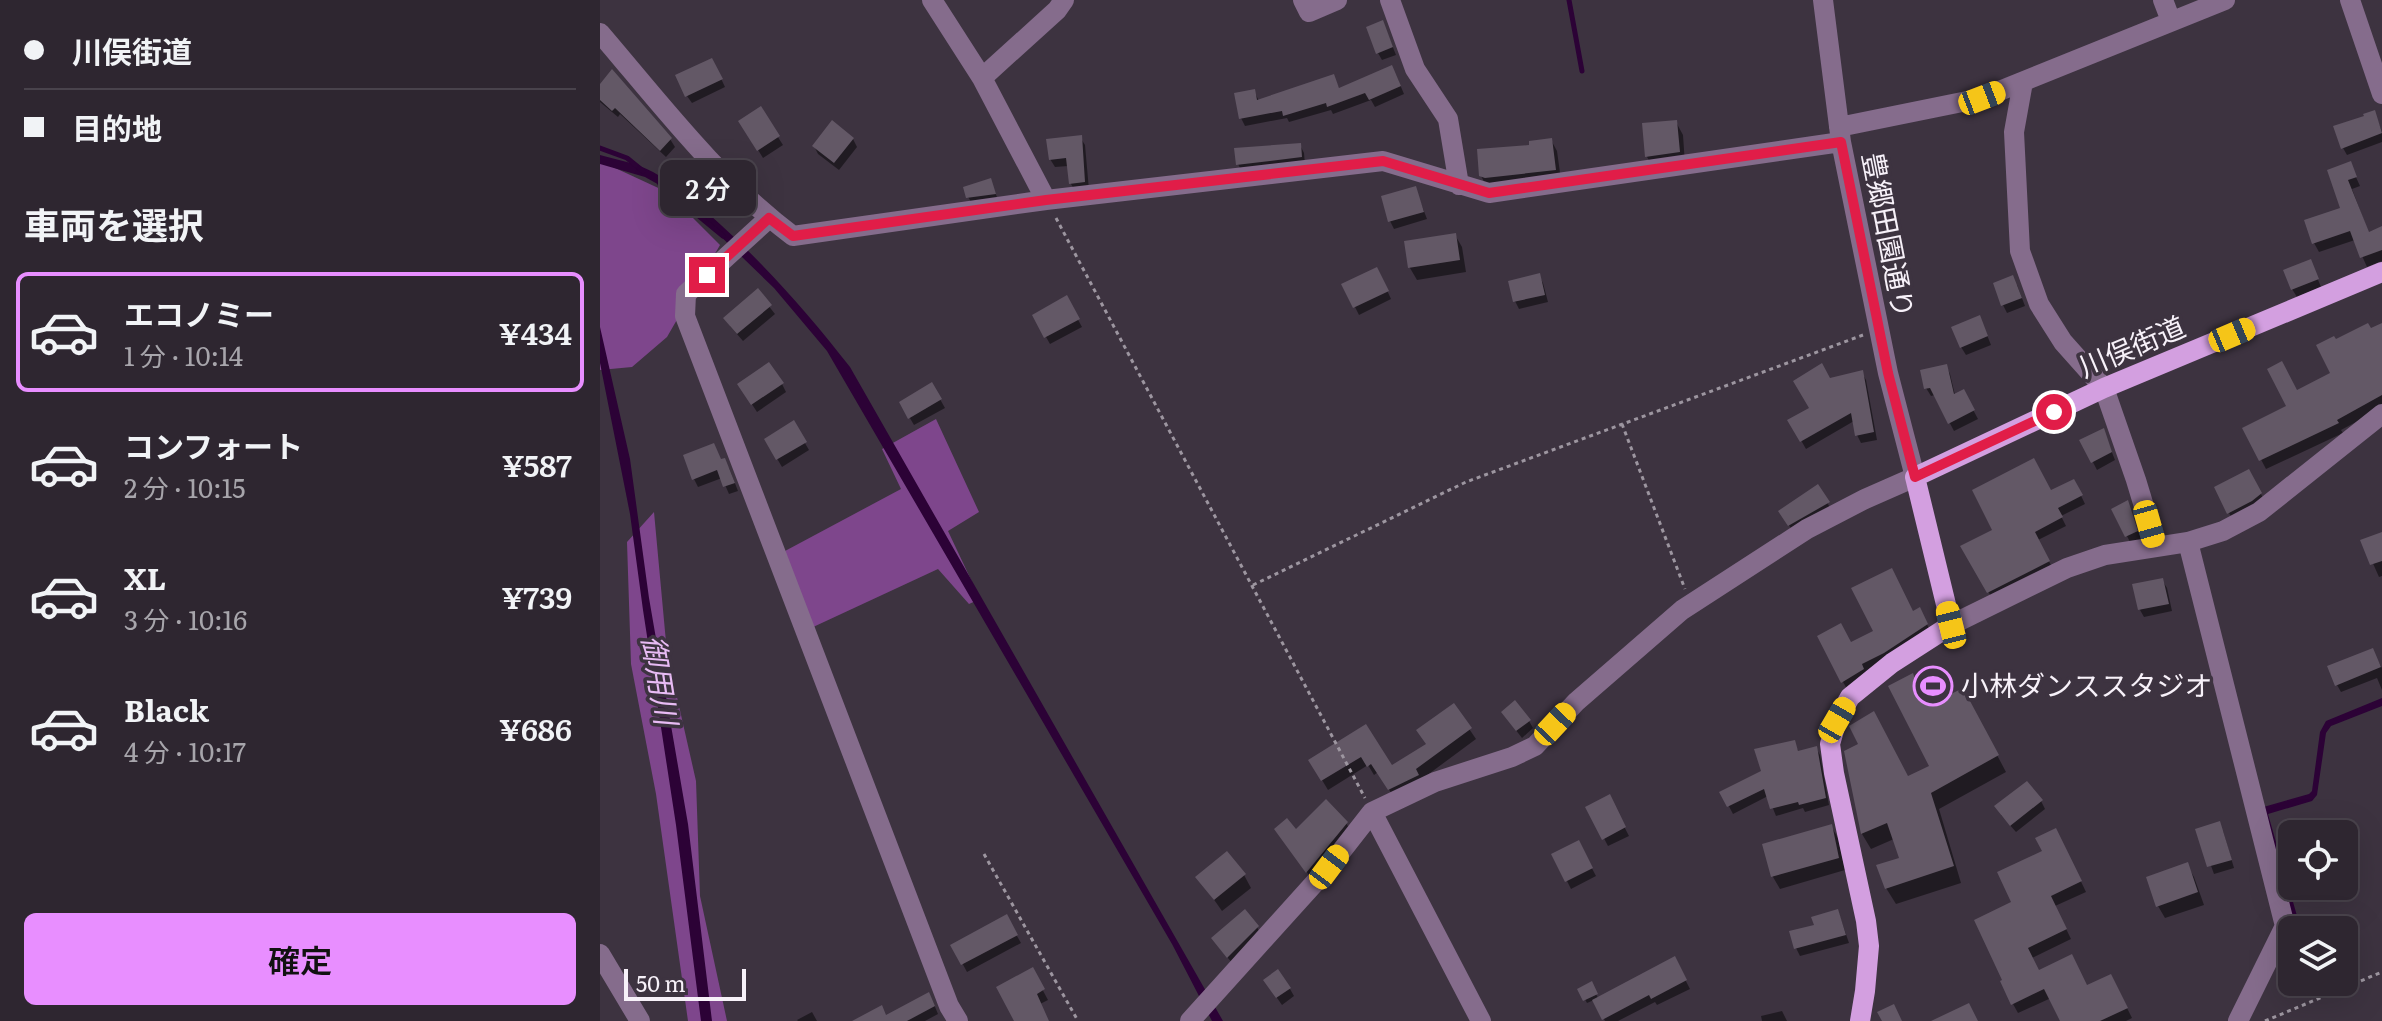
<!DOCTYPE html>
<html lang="ja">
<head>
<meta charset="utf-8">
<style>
	:root { --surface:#2e2630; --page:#3a323c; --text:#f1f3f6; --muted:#a7a5ab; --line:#49434c; --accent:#e88eff }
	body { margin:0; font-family:Literata,"Noto Sans JP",serif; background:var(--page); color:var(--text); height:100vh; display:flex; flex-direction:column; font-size:30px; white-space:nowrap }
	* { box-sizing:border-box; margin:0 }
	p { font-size:26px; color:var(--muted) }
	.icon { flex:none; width:44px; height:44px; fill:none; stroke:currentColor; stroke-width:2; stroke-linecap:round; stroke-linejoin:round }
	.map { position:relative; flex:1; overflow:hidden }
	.side { display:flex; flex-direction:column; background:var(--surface); width:600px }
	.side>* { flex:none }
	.guide { display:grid; align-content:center; height:176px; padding:0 24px; background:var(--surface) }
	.buttons { position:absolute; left:1678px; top:820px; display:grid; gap:16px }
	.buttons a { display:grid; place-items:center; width:80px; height:80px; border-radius:12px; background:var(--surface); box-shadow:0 8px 32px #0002,0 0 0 2px var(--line); font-size:40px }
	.scale { position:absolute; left:24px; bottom:20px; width:122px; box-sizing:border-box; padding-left:8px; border:4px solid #f7f1f9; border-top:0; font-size:22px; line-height:28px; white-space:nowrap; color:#f7f1f9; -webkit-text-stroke:6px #3d3340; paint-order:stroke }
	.end { position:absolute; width:36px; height:36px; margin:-18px; border:10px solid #e11d48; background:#fff; box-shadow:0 0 0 4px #fff }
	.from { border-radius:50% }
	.bubble { position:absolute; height:56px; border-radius:12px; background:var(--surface); box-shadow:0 8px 32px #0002,0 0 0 2px var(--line); font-size:26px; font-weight:600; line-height:56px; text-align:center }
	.car { position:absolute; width:24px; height:48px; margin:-24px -12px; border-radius:10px; box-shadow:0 0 6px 2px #0007; background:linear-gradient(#f5c518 24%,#345 0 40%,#f5c518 0 76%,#345 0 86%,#f5c518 0) }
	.guide b { display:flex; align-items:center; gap:28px; height:76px; font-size:30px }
	.guide b+b { border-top:2px solid var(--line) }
	.guide i { width:20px; height:20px; background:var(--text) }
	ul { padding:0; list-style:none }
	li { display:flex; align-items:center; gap:24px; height:120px; margin:0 16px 12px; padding:0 8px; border:4px solid transparent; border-radius:12px }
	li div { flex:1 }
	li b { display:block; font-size:30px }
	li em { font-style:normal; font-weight:600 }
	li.on { border-color:var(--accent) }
	li>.icon { width:72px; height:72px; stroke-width:1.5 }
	h2 { padding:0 24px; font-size:36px; line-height:96px }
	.button { display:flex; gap:16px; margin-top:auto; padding:16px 24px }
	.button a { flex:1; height:92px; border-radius:12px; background:var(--accent); color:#111; font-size:32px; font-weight:600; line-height:92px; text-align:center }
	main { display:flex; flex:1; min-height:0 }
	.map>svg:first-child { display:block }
	.forest { fill:#7e468c }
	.water { fill:#2c0236 }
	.shadow { fill:#0007 }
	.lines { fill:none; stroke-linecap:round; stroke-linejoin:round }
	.stream { stroke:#2c0236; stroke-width:5 }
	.building { fill:#635866 }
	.path { stroke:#9d96a0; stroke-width:3; stroke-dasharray:4 4; stroke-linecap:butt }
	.minor { stroke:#856c8c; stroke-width:20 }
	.major { stroke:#d39fe0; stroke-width:20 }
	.route { stroke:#e11d48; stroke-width:10 }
	.labels { text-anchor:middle; stroke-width:7; stroke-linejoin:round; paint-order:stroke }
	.street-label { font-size:28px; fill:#f7f1f9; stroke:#3d3340 }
	.poi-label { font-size:28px; fill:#f7f1f9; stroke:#3d3340; text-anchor:start }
	.water-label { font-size:30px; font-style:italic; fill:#e8bbf4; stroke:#3d3340 }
</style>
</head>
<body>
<main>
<section class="side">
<div class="guide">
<b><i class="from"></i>川俣街道</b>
<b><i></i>目的地</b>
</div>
<h2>車両を選択</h2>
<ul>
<li class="on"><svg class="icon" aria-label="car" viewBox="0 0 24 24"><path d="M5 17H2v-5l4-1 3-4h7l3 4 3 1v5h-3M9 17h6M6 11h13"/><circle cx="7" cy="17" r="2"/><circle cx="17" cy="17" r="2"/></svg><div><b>エコノミー</b><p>1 分 · 10:14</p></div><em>¥434</em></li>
<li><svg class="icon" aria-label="car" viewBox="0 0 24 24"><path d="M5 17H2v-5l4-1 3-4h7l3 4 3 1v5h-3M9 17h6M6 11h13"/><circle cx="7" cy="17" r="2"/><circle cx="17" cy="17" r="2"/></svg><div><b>コンフォート</b><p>2 分 · 10:15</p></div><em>¥587</em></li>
<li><svg class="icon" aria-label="car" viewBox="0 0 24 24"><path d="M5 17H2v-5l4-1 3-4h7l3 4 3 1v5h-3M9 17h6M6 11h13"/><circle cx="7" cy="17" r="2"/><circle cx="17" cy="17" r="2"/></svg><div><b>XL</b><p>3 分 · 10:16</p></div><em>¥739</em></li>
<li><svg class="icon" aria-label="car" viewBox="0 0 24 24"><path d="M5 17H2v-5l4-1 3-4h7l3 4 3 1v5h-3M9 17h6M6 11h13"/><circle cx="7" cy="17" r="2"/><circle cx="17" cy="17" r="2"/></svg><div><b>Black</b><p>4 分 · 10:17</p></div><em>¥686</em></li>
</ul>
<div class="button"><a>確定</a></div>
</section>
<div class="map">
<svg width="1782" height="1021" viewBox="0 0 1782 1021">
	<rect width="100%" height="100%" fill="#3d3340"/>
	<path class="forest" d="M0 161 67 192 120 245 67 337 32 367 0 370Z
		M336 419 379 512 348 531 380 599 369 604 338 569 211 628 185 551 301 489 282 449Z
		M54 512 67 653 96 781 100 896 127 1021H88L56 794 31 664 27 542Z"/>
	<path class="water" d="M0 155C17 160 37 163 53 172 78 186 100 206 121 225 169 269 211 317 250 367L623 1021H612L572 944 227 351 174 288 79 196 45 177 0 164Z
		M0 327 30 459 49 598 88 824 112 1021H101L76 825 43 610 30 514 0 363Z
		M1782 698V706L1731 726 1726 733 1717 795 1712 801 1668 814 1701 930H1696L1660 808 1709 794 1712 791 1720 732 1726 721Z"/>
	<path class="shadow" d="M786 30 796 55 782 60 778 53Z
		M116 68 125 87 92 103 87 96Z
		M796 75 804 94 775 107 771 100 733 114 731 110 689 122 687 118 645 126 641 118 654 91 659 101 733 76 740 90Z
		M0 87 70 139 75 147 66 157 20 114 18 117 0 102Z
		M160 109 183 145 163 158 141 122Z
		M1774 112 1782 132V142L1747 155 1743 148Z
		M1076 122 1083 135 1085 164 1054 169 1047 157Z
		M232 123 253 139 257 147 239 170 218 154 214 146Z
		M480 137 485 145 489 190 475 191 471 184 468 166 455 167 450 159Z
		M951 140 957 151 961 180 887 187 881 176 932 147Z
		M700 145 704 153 705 165 642 172 638 164Z
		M1750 164 1760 186 1752 189 1769 234 1782 229V261L1767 267 1755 240 1719 252 1714 243 1742 209Z
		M390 180 399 202 373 205 368 197Z
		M815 188 827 219 794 229 790 221Z
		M855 235 862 247 866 272 817 280 810 268 806 243Z
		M1714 270 1721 287 1697 297 1692 289Z
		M939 276 943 283 948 302 919 309 915 301Z
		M781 277 791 299 759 315 744 285Z
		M1417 285 1425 306 1407 313 1403 305Z
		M157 291 175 314 143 341 130 326Z
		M466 298 482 327 450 344 434 316Z
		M1383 325 1391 345 1366 355 1361 347Z
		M1782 325V408L1741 430 1743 433 1666 469 1645 429 1689 407 1697 392 1732 374 1735 342Z
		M1346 366 1350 374 1355 395 1363 391 1378 419 1354 431 1335 395 1331 396 1326 388Z
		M1262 373 1266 380 1277 440 1261 443 1257 435 1254 421 1206 449 1190 421 1212 409 1229 380Z
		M182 384 186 392 157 412 144 392Z
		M332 385 345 408 314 425 301 403Z
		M193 423 209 450 182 467 166 440Z
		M1503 430 1515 460 1497 470 1482 441Z
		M121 461 129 468 138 491 129 494 122 478 98 487 94 479Z
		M1474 481 1485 504 1461 516 1466 526 1438 540 1453 569 1393 600 1363 547 1395 531Z
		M1656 484 1667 506 1636 525 1629 513Z
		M1217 487 1235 515 1197 537 1188 524Z
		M1528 503 1541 539 1531 544 1514 510Z
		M1782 534V576L1779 577 1763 541Z
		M1562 580 1567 588 1572 611 1544 617 1540 610Z
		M1319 610 1334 637 1250 694 1243 682 1251 645Z
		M1776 658 1782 668V690L1777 678 1741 692 1737 685Z
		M1315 681 1371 706 1406 772 1339 809 1361 883 1296 904 1286 888 1301 860 1294 839 1271 849 1262 834 1246 752 1308 779 1331 766Z
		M853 705 876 739 795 799 778 772 774 775 768 765 728 790 710 760 765 726 792 768 827 746Z
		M908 720 929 721 933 728 922 738Z
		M1194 742 1199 753 1216 748 1220 755 1229 805 1205 812 1203 808 1176 816 1168 796 1133 814 1122 793 1163 772Z
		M1441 801 1445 809 1416 832 1401 815Z
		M1013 805 1029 836 1008 846 988 808Z
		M746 823 751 831 712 879 681 837 696 832Z
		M1231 826 1238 838 1245 870 1180 889 1173 877 1164 845Z
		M1598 830 1623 831 1634 868 1614 874Z
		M1461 840 1486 892 1455 906 1471 939 1432 958 1439 972 1487 988 1516 986 1532 1018 1526 1021H1462L1451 998 1418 1013 1413 1004 1414 903 1444 852Z
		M978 842 996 876 971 889 954 855Z
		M1587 865 1594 877 1604 905 1565 918 1558 906Z
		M644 875 651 888 622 911 598 877Z
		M1238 911 1249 943 1200 956 1196 948 1216 926Z
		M406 917 421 943 367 972 353 946Z
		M657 927 661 935 633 964 618 946Z
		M1074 958 1090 989 1057 1005 1055 1002 1018 1021H1005L994 1000 987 1003 980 990 991 984 998 998Z
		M432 970 448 1000 440 1004 448 1021H416Z
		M670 988 690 989 694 996 682 1005Z
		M333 1002 338 1014 325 1021H256L286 1017Z
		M1182 1011 1187 1021H1162L1161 1016Z
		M212 1012 217 1021H198L197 1020Z"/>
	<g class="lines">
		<path class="stream" d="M969 0 982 71
			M0 148 27 158 43 171
			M60 184 123 236"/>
	</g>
	<path class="building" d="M783 20 793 47 776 54 766 27Z
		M112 58 123 79 85 97 75 75Z
		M792 65 801 86 769 100 765 93 727 107 726 103 683 116 682 111 639 119 634 93 655 89 657 100 734 74 739 88Z
		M12 69 72 138 60 151 15 108 12 111 0 100V84Z
		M161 106 180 136 157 151 138 121Z
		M1775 110 1782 133 1741 149 1733 126 1764 116 1763 114Z
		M232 120 254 138 234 163 212 146Z
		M1077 120 1080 152 1045 157 1042 123Z
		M482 135 485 182 469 184 466 158 449 160 446 139Z
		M952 138 956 170 885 178 879 176 877 149 929 145V141Z
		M701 143 702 157 636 165 634 148Z
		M1751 161 1757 177 1748 180 1769 232 1782 226V250L1760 258 1750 231 1712 244 1704 220 1740 208 1727 170Z
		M391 178 396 194 366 198 363 187Z
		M816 186 824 212 788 222 781 196Z
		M856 233 860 260 808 268 804 241Z
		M1711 259 1719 279 1691 290 1683 270Z
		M777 267 789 291 753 308 741 284Z
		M940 273 945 295 913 302 908 281Z
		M1413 275 1422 298 1401 306 1393 283Z
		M158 288 172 305 137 334 123 318Z
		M467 295 480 319 444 338 432 315Z
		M1380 315 1388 336 1360 348 1351 327Z
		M1768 323 1771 328 1782 323V395L1737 420 1739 423 1659 461 1642 428 1686 406 1667 369 1682 361 1697 390 1730 373 1716 345 1734 336 1736 339Z
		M169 362 184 383 151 405 137 384Z
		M1222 363 1230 378 1263 370 1274 432 1255 436 1251 413 1200 442 1187 420 1209 408 1193 381Z
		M1347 364 1354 394 1364 389 1375 410 1348 424 1330 388 1324 389 1320 370Z
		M332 382 342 399 308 419 299 402Z
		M194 420 207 442 176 460 164 439Z
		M1504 428 1512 452 1491 463 1479 440Z
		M114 443 121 459 125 458 135 483 123 487 117 470 92 480 83 455Z
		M1434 458 1451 490 1474 479 1483 495 1458 508 1463 517 1435 532 1450 561 1387 593 1360 546 1392 530 1372 490Z
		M1649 469 1662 493 1652 501 1627 514 1614 487Z
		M1218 484 1230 502 1188 526 1178 511Z
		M1528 500 1538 531 1525 537 1511 509Z
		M1782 532V561L1770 565 1760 540Z
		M1292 568 1313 611 1320 607 1328 624 1284 653 1262 664 1264 669 1241 683 1217 636 1241 623 1251 642 1273 631 1251 588Z
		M1563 578 1569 604 1538 610 1532 584Z
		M1773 648 1781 667 1735 686 1727 666Z
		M1337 667 1351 694 1363 688 1399 755 1331 793 1354 866 1285 889 1276 865 1299 858 1287 823 1261 834 1244 751 1258 744 1249 726 1274 711 1308 776 1329 766 1288 686 1313 673 1315 679Z
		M915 700 931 720 916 731 901 712Z
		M854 703 872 728 816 769 819 775 788 790 771 764 767 767 761 757 721 781 708 760 766 724 792 765 826 744 816 730Z
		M1195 740 1198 751 1217 746 1226 798 1199 805 1198 802 1170 809 1164 789 1127 807 1119 792 1161 771 1154 749Z
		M1427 781 1443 800 1410 826 1394 806Z
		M1010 794 1026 827 1002 840 985 807Z
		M726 799 748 822 706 873 674 829 687 818 696 829Z
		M1620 821 1632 860 1607 867 1595 829Z
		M1232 824 1239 858 1171 877 1162 844Z
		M1456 828 1482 881 1451 896 1467 929 1428 948 1439 970 1472 954 1487 985 1511 974 1528 1008 1500 1021H1460L1444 989 1411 1005 1400 981 1402 980 1374 920 1411 902 1397 872 1442 851 1435 838Z
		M979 840 993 868 965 882 951 854Z
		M627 851 646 874 614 900 595 877Z
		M1588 862 1598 892 1556 907 1546 877Z
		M645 909 659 926 627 958 611 938Z
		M1238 909 1246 935 1194 949 1189 931 1214 925 1211 917Z
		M407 914 418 935 361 965 350 945Z
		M1075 956 1087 980 1051 999 1049 995 1002 1020 992 1000Z
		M433 967 445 989 437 994 449 1021H414L396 987Z
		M678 969 691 988 676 998 663 980Z
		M992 981 998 994 983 1001 977 989Z
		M329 992 335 1006 307 1021H252L282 1005 286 1015Z
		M1369 1003 1378 1021H1331Z
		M1294 1004 1302 1021H1282L1277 1012Z"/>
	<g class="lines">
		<path class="path" d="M456 218 765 798
			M1022 424 1085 589
			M653 585 866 482 1263 335
			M384 854 478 1021
			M1665 1021 1782 972"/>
		<path class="minor" d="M332 0 382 78 446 200
			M703 0 709 12 737 0
			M790 0 815 69 848 119 859 185
			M1563 0 1571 21
			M1750 0 1782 94
			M0 33C60 103 118 180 193 236L446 200 783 161 889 193 1241 142
			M382 78 457 10 464 0
			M1423 82 1414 132 1420 251 1439 304 1463 342 1504 388 1536 480 1556 546
			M1239 127 1382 98 1625 0
			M169 218 86 294 85 316 349 1006 358 1021
			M1588 542 1685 926 1638 1021
			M1351 625 1467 568 1505 555 1588 542 1623 531 1659 512 1782 414
			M772 812 881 1021
			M0 954 40 1021
			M590 1021 729 867 772 812 835 782 912 757 935 746 976 702 1082 610 1207 529 1265 499 1315 477 1288 373 1241 142 1223 0"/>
		<path class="major" d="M1260 1021 1265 991 1269 946 1266 921 1234 773 1230 744 1237 720 1250 697 1292 663 1351 625 1315 477 1504 388 1782 272"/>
	</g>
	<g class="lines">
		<path class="route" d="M107 275 169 218 193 236 446 200 783 161 889 193 1241 142 1288 373 1315 477 1454 412"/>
	</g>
	<defs>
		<symbol id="stadium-ring" viewBox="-11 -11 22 22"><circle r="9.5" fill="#3d3340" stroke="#e88eff" stroke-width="1.5"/><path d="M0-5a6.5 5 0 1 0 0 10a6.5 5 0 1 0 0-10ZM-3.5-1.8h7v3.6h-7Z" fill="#e88eff"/></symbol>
	</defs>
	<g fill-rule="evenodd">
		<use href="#stadium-ring" x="1311" y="664" width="44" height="44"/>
	</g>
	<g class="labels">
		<g class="street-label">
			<text transform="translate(1288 235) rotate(79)" y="10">豊郷田園通り</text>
			<text transform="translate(1532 347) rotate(-23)" y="10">川俣街道</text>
		</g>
		<g class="poi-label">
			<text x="1361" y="696">小林ダンススタジオ</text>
		</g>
		<g class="water-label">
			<text transform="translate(59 680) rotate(81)" y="10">御用川</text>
		</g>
	</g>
</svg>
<div class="buttons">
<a><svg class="icon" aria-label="locate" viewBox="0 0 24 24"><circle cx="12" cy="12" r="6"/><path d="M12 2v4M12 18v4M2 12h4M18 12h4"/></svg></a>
<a><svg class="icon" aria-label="layers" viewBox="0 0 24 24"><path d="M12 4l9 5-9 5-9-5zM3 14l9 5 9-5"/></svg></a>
</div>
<div class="scale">50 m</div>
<i class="end from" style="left:1454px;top:412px"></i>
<i class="end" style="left:107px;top:275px"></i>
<div class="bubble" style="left:60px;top:160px;width:96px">2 分</div>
<i class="car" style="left:1382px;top:98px;rotate:69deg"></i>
<i class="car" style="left:1632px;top:335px;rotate:67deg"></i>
<i class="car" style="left:1549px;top:524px;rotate:164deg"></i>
<i class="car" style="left:1351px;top:625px;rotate:346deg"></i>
<i class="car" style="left:1237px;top:720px;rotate:30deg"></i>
<i class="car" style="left:955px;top:724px;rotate:43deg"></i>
<i class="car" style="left:729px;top:867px;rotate:37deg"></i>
</div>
</main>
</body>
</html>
